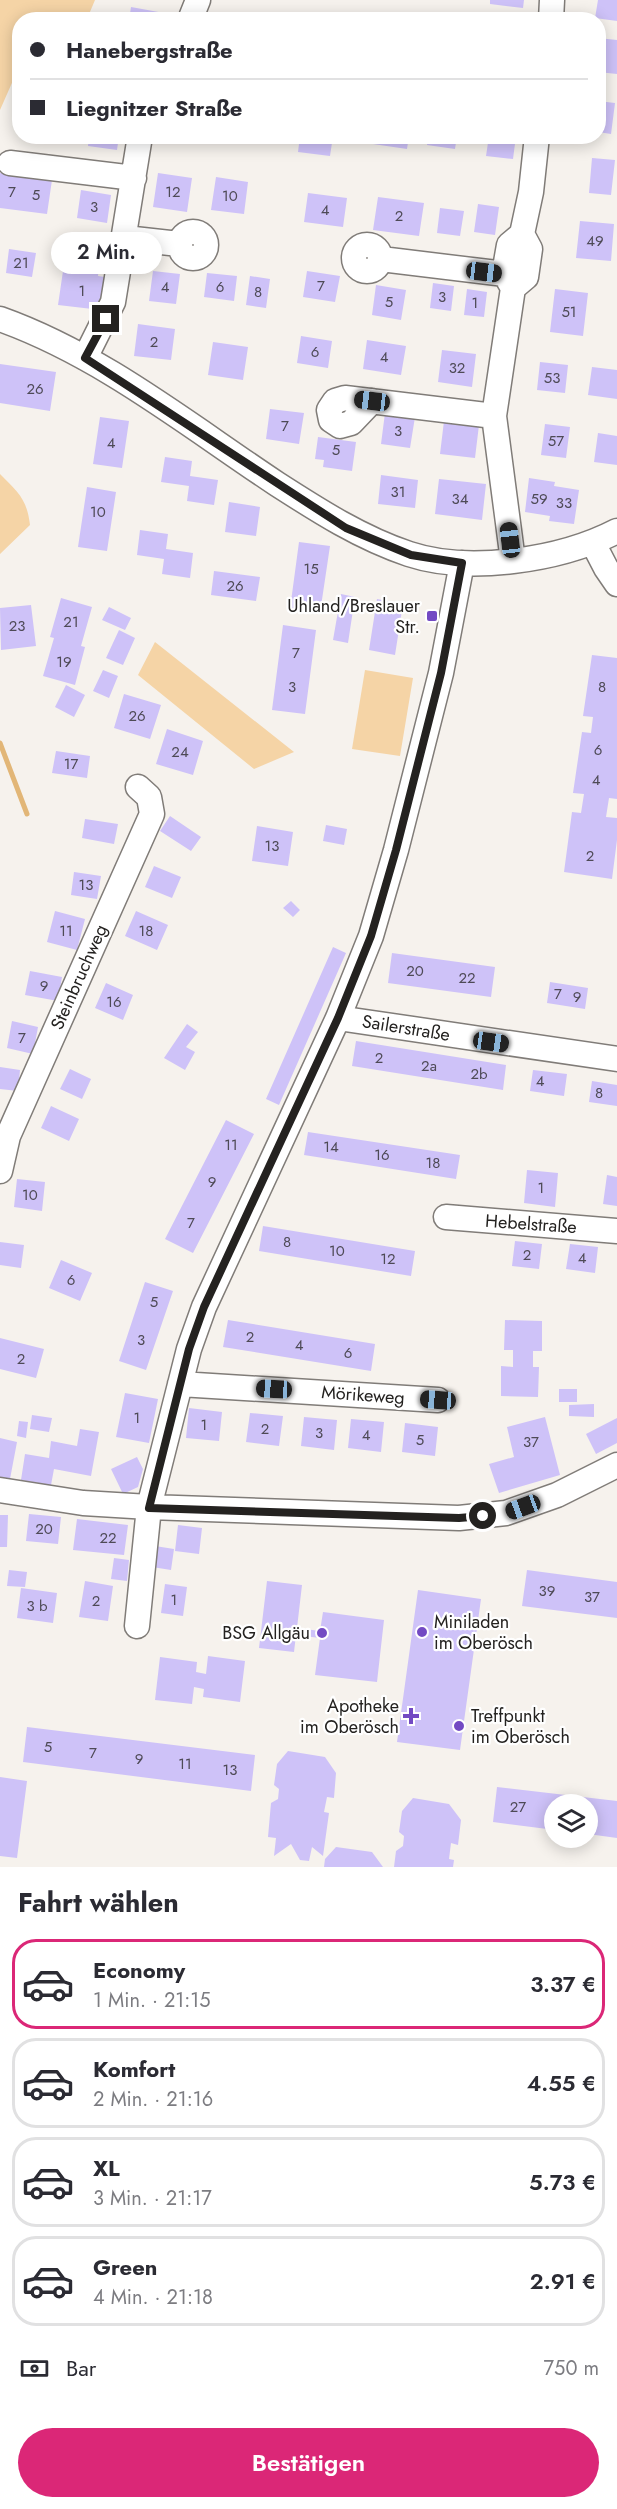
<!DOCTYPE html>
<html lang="de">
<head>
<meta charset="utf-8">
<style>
	:root { --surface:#fff; --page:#f2f2f3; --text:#2b2b33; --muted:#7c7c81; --line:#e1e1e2; --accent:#db2777 }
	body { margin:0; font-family:Jost,sans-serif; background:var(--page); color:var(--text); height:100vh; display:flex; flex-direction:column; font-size:22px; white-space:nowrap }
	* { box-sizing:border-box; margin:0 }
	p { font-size:20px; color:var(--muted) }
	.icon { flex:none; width:33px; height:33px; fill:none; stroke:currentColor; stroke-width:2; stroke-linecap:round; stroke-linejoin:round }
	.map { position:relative; height:1867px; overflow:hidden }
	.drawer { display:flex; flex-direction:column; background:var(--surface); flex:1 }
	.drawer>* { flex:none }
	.banner { position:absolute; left:12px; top:12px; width:594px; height:132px; border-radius:24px; box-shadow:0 3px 15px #0003; display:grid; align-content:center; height:132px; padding:0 18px; background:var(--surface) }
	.buttons { position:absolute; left:544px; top:1794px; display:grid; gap:12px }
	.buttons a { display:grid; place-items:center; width:54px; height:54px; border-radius:50%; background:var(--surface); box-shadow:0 3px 15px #0003; font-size:30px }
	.end { position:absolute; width:27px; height:27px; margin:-14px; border:8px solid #242220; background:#fff; box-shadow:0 0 0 3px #fff }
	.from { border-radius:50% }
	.bubble { position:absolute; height:42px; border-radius:21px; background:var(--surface); box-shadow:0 3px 15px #0003; font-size:20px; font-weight:600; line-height:42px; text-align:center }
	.car { position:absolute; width:18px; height:36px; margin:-18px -9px; border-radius:8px; box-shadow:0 0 4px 2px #0007; background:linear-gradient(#222 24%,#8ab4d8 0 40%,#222 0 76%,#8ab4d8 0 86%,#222 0) }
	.banner b { display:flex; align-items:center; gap:21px; height:57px; font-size:22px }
	.banner b+b { border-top:2px solid var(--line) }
	.banner i { width:15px; height:15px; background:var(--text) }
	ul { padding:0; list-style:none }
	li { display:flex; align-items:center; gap:18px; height:90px; margin:0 12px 9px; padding:0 6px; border:3px solid var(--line); border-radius:24px }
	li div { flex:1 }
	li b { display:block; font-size:22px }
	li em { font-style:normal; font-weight:600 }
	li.selected { border-color:var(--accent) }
	li>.icon { width:54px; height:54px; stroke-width:1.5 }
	h2 { padding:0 18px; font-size:27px; line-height:72px }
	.pay { display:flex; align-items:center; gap:15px; height:66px; padding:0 18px; font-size:22px }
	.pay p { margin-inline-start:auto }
	.cta { display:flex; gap:12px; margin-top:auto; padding:12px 18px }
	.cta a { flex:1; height:69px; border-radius:36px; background:var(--accent); color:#fff; font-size:24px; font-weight:600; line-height:69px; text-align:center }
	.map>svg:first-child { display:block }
	.green { fill:#f5d4a6 }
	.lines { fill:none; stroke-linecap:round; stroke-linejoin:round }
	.stream { stroke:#e2b677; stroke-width:5 }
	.building { fill:#cec2f8 }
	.minor-casing { stroke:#807c78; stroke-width:27 }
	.minor { stroke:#fff; stroke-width:24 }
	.route { stroke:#242220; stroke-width:8 }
	.poi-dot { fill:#734ac3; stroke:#fff; stroke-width:2 }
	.labels { text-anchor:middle; stroke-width:4.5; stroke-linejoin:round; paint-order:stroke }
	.number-label { font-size:15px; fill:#4e4a56 }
	.poi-label { font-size:18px; fill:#242220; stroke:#fff; text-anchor:end }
	.street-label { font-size:18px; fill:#242220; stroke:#fff }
</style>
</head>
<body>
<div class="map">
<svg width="617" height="1867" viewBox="0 0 617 1867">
	<rect width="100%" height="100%" fill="#f6f2ed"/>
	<path class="green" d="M0 0H95L87 19 20 20 19 75 15 76 0 110Z
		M0 474C18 492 27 499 30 525L0 554Z
		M155 642 294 752 254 769 138 675Z
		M365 670 413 678 400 756 352 749Z"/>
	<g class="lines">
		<path class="stream" d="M0 743 27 814"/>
	</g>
	<path class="building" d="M490 0H524L523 8 490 4Z
		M598 0H617V21L595 18Z
		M131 7 164 13 163 20H129Z
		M598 38 617 40V74L598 72Z
		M598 101 615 103 611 134 598 132Z
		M89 136H119L117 150 88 146Z
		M300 136H333L330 156 298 152Z
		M375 136H409L407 149 373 144Z
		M428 136H457L455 149 427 145Z
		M489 136H516L513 159 486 156Z
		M592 158 615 160 611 195 589 193Z
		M0 173 52 180 47 214 0 208Z
		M158 173 192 178 187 212 153 207Z
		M216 177 248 182 244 214 211 210Z
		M81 190 111 195 107 223 77 218Z
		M308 193 347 198 343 227 304 222Z
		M378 197 424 203 419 236 373 230Z
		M478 204 499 207 495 235 474 232Z
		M440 208 464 211 460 236 437 233Z
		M580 221 614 224 611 261 576 258Z
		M9 249 36 253 32 277 6 273Z
		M73 250 100 254 98 276 105 277 101 310 58 305 63 271 71 272Z
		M153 271 180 274 176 304 149 301Z
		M307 271 340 276 335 302 303 297Z
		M207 273 237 276 234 301 204 297Z
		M250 276 270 279 266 308 246 305Z
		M433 283 454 286 451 311 430 308Z
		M376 285 406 290 401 320 372 315Z
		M467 289 487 292 484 317 464 315Z
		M555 289 588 293 583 336 550 332Z
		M138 324 175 329 171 360 134 356Z
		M301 336 332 341 328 368 297 363Z
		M367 340 406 346 401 375 363 369Z
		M213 342 248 347 243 380 208 375Z
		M442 350 476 354 472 387 438 382Z
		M540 362 568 365 565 393 537 390Z
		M0 364 56 372 50 411 0 403Z
		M592 367 617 370V399L588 395Z
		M270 409 304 413 299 444 266 439Z
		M385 413 415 417 410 448 381 444Z
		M100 417 129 421 122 468 93 464Z
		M444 421 479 425 475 458 440 454Z
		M545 424 570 427 566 458 541 455Z
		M598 433 617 436V465L594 462Z
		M318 437 356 442 352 471 323 467 324 460 315 459Z
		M165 457 192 461 190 476 218 480 214 505 187 501 189 486 161 482Z
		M381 475 418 480 415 508 378 504Z
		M529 478 555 482 554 486 579 490 574 524 549 521 550 516 525 512Z
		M439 479 486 484 482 520 435 514Z
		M87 487 116 492 107 551 78 547Z
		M229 502 260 507 256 536 225 532Z
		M140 530 168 534 166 549 193 553 190 578 162 574 164 559 137 555Z
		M299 542 330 546 320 613 290 609Z
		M214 571 260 577 256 601 211 595Z
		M341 594 355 597 348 643 333 640Z
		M61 598 92 607 81 646 85 647 75 685 43 676 54 638 50 637Z
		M377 599 403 604 395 655 369 650Z
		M31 605 36 646 1 650 0 608Z
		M109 607 131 618 125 630 102 620Z
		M283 625 316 630 305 714 272 710Z
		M119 630 135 638 123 665 106 658Z
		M592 655 617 658V799L609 798 606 817 617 818V840L612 879 564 872 572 812 581 813 584 794 573 793 582 732 591 733 593 717 583 716Z
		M103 670 118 676 109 698 93 691Z
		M66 685 85 695 74 717 55 707Z
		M124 694 161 705 150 739 114 728Z
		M167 729 203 741 193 775 156 764Z
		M56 751 90 756 87 778 52 773Z
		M170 816 201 837 191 851 160 831Z
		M85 819 118 824 114 844 82 838Z
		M326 825 347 829 344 845 323 841Z
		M257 826 293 832 288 866 252 861Z
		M154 866 181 877 172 898 145 887Z
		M74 872 101 876 97 899 71 895Z
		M291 901 300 910 293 917 283 908Z
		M55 911 85 919 77 950 47 942Z
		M136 911 168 925 157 950 125 936Z
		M333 947 346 953 279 1105 266 1099Z
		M392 953 495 967 491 997 388 983Z
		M30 971 62 977 58 1001 25 995Z
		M550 982 588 988 585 1009 547 1003Z
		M106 983 133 995 123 1020 95 1008Z
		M12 1021 38 1027 33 1054 7 1048Z
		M187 1024 198 1032 186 1047 195 1052 185 1070 164 1058Z
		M356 1041 506 1065 503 1090 352 1066Z
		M0 1067 20 1070 18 1091 0 1089Z
		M70 1069 91 1079 82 1099 60 1089Z
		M533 1070 567 1074 564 1096 530 1091Z
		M592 1081 617 1085V1106L589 1102Z
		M51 1106 79 1119 69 1141 41 1128Z
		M226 1120 254 1134 193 1253 165 1239Z
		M308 1132 460 1155 456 1179 304 1155Z
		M527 1170 558 1173 555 1207 524 1203Z
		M607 1175 617 1177V1206L603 1204Z
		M17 1179 45 1182 42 1211 14 1207Z
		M263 1226 415 1251 411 1276 259 1251Z
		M515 1241 542 1244 539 1269 512 1266Z
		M0 1242 24 1245 21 1268 0 1265Z
		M570 1244 598 1247 595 1273 566 1269Z
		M61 1260 92 1273 80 1301 49 1288Z
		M145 1282 173 1291 146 1370 119 1361Z
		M228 1320 375 1344 371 1371 223 1347Z
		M505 1320 542 1321V1351H533V1367H539L538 1397 501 1396V1366L513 1367V1350H504Z
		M0 1338 44 1349 36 1378 0 1369Z
		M559 1389H577V1402H559Z
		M125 1393 158 1399 149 1443 116 1437Z
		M594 1404V1417L569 1416V1405Z
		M189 1408 222 1412 219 1441 186 1438Z
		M250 1413 283 1416 279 1446 246 1442Z
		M32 1415 52 1418 49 1432 30 1429Z
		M304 1417 337 1420 334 1450 301 1446Z
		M545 1417 560 1475 499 1493 489 1464 514 1457 507 1427Z
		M617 1418V1443L596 1454 586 1434Z
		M351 1419 384 1422 381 1452 348 1448Z
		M19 1421 28 1422 26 1438 17 1436Z
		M405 1423 438 1427 435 1456 402 1452Z
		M80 1429 99 1432 91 1476 54 1469 51 1485 21 1480 25 1454 49 1458 51 1441 77 1446Z
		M0 1438 17 1442 10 1479 0 1477Z
		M137 1457 143 1469 138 1487 123 1494 111 1469Z
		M29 1514 61 1517 58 1544 26 1541Z
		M0 1515H8L7 1547H0Z
		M77 1519 128 1525 124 1555 73 1550Z
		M178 1525 202 1528 199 1554 175 1551Z
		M155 1546 174 1549 171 1570 152 1567Z
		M114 1558 129 1560 127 1581 111 1579Z
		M9 1570 27 1572 25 1587 7 1586Z
		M527 1570 617 1582V1618L522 1606Z
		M85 1581 113 1586 108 1621 79 1617Z
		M267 1581 302 1585 297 1628 320 1631 323 1612 384 1620 377 1682 315 1675 320 1638 296 1635 294 1652 259 1648Z
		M165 1584 187 1587 183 1616 161 1613Z
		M21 1588 57 1593 53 1623 17 1618Z
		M418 1590 481 1599 460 1750 397 1742Z
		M208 1656 245 1661 240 1702 203 1697 204 1689 194 1687 192 1704 155 1700 160 1657 197 1662 196 1672 206 1674Z
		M27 1727 255 1755 251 1791 23 1762Z
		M288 1751 325 1757 336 1773 334 1798 327 1797 324 1812 329 1813 323 1856 312 1847 309 1861 300 1860 291 1844 274 1856 276 1838 268 1837 271 1803 278 1799 279 1789 274 1785 277 1764Z
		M0 1777 27 1781 17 1858 0 1856Z
		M497 1787 617 1801V1838L588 1834V1804H555V1830L493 1822Z
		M413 1798 449 1804 461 1820 458 1845 451 1843 449 1859 454 1860 453 1867H394L396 1851 403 1846 404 1836 399 1832 402 1811Z
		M336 1847 372 1852 383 1867H324L325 1859Z"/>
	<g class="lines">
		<defs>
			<path id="minor" d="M190 20 198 0
				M551 20 552 0
				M10 163 134 178
				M180 245a13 13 0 1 1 26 0a13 13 0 1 1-26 0Z
				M125 238 179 244
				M354 258a13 13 0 1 1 26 0a13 13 0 1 1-26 0Z
				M381 259 505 274
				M513 288 526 277 530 249 522 234
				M0 319C101 355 188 425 277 484 319 511 361 538 409 554 469 574 561 560 617 531
				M85 358 113 302 140 136
				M372 401 351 423 340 426 331 420 329 410 335 401 345 398 494 416
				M593 543 606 568 617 584
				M513 561 494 416 513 288 505 274V268L509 245 522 234 531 192 537 136
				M338 1018 617 1059
				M0 1171 8 1136 152 814 149 797 138 787
				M446 1217 617 1231
				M180 1384 438 1400
				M0 1490 83 1503 149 1507 459 1518 506 1513 557 1495 617 1465
				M137 1626 149 1507 189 1349 204 1307 338 1018 371 936 396 850 441 673 462 563"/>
		</defs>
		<use href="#minor" class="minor-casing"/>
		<use href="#minor" class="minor"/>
	</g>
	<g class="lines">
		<path class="route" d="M106 319 85 358 346 528 411 555 462 563 441 673 396 850 371 936 338 1018 204 1307 189 1349 149 1508 459 1518 483 1516"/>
	</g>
	<g class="poi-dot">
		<rect x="426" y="610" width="12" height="12" rx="3"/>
		<circle cx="422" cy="1632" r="6"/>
		<circle cx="322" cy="1633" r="6"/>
		<path d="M408 1707h6v6h6v6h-6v6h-6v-6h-6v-6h6z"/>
		<circle cx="459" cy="1726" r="6"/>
	</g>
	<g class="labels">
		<g class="number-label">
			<text x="12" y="197">7</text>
			<text x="173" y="197">12</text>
			<text x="36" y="200">5</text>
			<text x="230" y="201">10</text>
			<text x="94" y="212">3</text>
			<text x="325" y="215">4</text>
			<text x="399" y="221">2</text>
			<text x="595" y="246">49</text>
			<text x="21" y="268">21</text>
			<text x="321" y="291">7</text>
			<text x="165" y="292">4</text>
			<text x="220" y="292">6</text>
			<text x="82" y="296">1</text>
			<text x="258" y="297">8</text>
			<text x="442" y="302">3</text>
			<text x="389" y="307">5</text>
			<text x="475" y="308">1</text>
			<text x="569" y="317">51</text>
			<text x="154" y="347">2</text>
			<text x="315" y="357">6</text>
			<text x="384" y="362">4</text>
			<text x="457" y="373">32</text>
			<text x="552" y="383">53</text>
			<text x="35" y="394">26</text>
			<text x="285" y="431">7</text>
			<text x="398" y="436">3</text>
			<text x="556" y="446">57</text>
			<text x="111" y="448">4</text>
			<text x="336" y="455">5</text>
			<text x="398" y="497">31</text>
			<text x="460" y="504">34</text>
			<text x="539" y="504">59</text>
			<text x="564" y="508">33</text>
			<text x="98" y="517">10</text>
			<text x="311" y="574">15</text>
			<text x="235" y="591">26</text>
			<text x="71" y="627">21</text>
			<text x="17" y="631">23</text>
			<text x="296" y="658">7</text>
			<text x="64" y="667">19</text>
			<text x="292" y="692">3</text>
			<text x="602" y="692">8</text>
			<text x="137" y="721">26</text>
			<text x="598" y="755">6</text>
			<text x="180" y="757">24</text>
			<text x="71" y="769">17</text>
			<text x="596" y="785">4</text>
			<text x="272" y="851">13</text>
			<text x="590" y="861">2</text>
			<text x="86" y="890">13</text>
			<text x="66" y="936">11</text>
			<text x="146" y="936">18</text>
			<text x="415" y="976">20</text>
			<text x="467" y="983">22</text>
			<text x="44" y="991">9</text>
			<text x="558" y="999">7</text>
			<text x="577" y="1002">9</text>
			<text x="114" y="1007">16</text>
			<text x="22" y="1043">7</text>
			<text x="379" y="1063">2</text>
			<text x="429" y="1071">2a</text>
			<text x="479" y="1079">2b</text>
			<text x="540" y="1086">4</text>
			<text x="599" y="1098">8</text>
			<text x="231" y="1150">11</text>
			<text x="331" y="1152">14</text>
			<text x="382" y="1160">16</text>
			<text x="433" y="1168">18</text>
			<text x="212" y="1187">9</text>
			<text x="541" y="1193">1</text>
			<text x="30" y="1200">10</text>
			<text x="191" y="1228">7</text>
			<text x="287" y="1247">8</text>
			<text x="337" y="1256">10</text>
			<text x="527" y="1260">2</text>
			<text x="582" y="1263">4</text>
			<text x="388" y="1264">12</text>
			<text x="71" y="1285">6</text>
			<text x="154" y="1307">5</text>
			<text x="250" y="1342">2</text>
			<text x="141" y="1345">3</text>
			<text x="299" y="1350">4</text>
			<text x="348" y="1358">6</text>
			<text x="21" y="1364">2</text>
			<text x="137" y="1423">1</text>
			<text x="204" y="1430">1</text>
			<text x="265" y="1434">2</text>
			<text x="319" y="1438">3</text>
			<text x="366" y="1440">4</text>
			<text x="420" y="1445">5</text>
			<text x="531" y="1447">37</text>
			<text x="44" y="1534">20</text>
			<text x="108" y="1543">22</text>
			<text x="547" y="1596">39</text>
			<text x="592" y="1602">37</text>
			<text x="174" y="1605">1</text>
			<text x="96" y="1606">2</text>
			<text x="37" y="1611">3 b</text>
			<text x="48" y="1752">5</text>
			<text x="93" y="1758">7</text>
			<text x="139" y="1764">9</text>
			<text x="185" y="1769">11</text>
			<text x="230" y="1775">13</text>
			<text x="518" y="1812">27</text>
		</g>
		<g class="poi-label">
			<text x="420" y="612">Uhland/Breslauer<tspan x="420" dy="21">Str.</tspan></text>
			<text x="434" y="1628" text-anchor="start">Miniladen<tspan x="434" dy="21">im Oberösch</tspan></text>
			<text x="310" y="1639">BSG Allgäu</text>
			<text x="399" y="1712">Apotheke<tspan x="399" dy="21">im Oberösch</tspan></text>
			<text x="471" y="1722" text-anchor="start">Treffpunkt<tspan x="471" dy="21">im Oberösch</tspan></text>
		</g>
		<g class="street-label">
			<text transform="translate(79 977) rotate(-66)" y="6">Steinbruchweg</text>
			<text transform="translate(406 1028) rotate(9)" y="6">Sailerstraße</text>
			<text transform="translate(531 1224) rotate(4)" y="6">Hebelstraße</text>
			<text transform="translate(363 1395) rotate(4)" y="6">Mörikeweg</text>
		</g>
	</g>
</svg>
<div class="buttons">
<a><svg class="icon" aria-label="layers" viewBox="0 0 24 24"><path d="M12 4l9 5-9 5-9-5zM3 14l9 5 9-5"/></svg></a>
</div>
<i class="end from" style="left:483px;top:1516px"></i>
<i class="end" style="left:106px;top:319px"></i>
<div class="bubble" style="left:51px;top:232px;width:111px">2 Min.</div>
<i class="car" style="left:484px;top:272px;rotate:97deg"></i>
<i class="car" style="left:372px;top:401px;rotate:277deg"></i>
<i class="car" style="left:510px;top:540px;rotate:353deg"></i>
<i class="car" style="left:491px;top:1042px;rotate:98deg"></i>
<i class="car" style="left:274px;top:1389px;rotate:273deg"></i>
<i class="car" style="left:438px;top:1400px;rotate:274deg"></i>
<i class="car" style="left:523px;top:1507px;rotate:250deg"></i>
<div class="banner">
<b><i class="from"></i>Hanebergstraße</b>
<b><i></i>Liegnitzer Straße</b>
</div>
</div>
<section class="drawer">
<h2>Fahrt wählen</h2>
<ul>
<li class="selected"><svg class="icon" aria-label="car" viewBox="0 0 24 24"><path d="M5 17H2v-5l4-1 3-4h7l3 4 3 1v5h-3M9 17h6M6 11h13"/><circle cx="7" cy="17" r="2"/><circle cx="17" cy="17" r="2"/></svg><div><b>Economy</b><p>1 Min. · 21:15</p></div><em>3.37 €</em></li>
<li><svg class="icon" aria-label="car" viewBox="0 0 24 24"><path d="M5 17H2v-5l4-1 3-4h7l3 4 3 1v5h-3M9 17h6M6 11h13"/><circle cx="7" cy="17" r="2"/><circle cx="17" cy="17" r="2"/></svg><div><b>Komfort</b><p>2 Min. · 21:16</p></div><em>4.55 €</em></li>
<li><svg class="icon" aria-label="car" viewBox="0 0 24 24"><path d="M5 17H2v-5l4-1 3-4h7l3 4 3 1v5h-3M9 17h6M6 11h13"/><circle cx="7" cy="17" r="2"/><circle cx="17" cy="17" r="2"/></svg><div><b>XL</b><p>3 Min. · 21:17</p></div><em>5.73 €</em></li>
<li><svg class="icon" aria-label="car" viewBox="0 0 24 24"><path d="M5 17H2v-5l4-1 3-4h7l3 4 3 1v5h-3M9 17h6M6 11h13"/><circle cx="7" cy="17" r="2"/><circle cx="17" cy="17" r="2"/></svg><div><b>Green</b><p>4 Min. · 21:18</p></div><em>2.91 €</em></li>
</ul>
<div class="pay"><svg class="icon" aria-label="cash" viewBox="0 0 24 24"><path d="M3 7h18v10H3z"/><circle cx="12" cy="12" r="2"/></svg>Bar<p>750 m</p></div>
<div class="cta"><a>Bestätigen</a></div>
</section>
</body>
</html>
